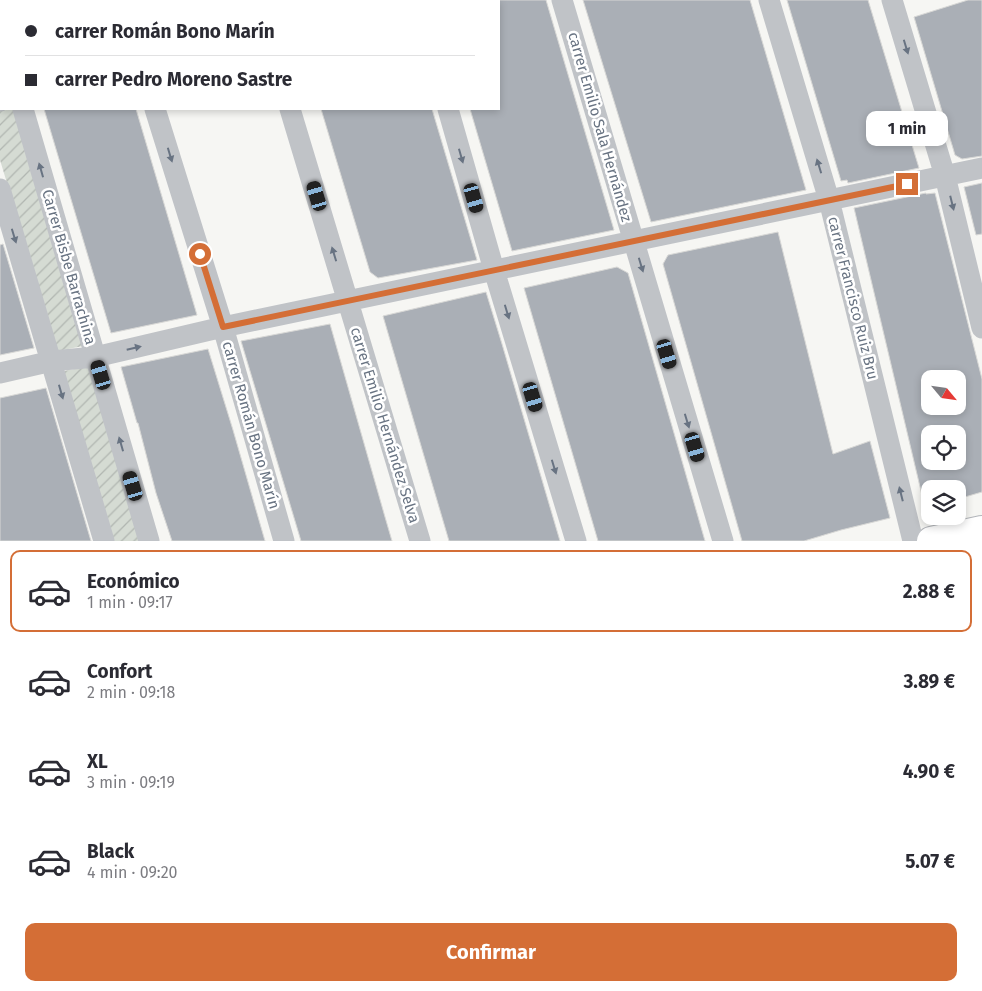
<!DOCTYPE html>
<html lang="es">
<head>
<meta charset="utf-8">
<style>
	:root { --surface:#fff; --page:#f7f7f7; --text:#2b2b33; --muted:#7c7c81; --line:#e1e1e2; --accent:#d46e36 }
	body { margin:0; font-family:"Fira Sans",sans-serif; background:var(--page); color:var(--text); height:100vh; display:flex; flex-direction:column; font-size:19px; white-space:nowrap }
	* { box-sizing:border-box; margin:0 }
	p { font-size:16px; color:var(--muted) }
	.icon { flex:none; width:28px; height:28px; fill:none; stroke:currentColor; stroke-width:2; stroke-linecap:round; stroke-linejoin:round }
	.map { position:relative; height:541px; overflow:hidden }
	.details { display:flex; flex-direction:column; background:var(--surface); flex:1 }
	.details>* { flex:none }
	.guide { position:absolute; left:0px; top:0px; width:500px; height:110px; box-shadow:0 2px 8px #0003; display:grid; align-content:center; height:110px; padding:0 25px; background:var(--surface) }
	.needle { width:32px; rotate:119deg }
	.fabs { position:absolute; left:921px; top:370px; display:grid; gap:10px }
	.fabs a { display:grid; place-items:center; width:45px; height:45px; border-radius:10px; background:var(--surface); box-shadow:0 2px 8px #0003; font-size:25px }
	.end { position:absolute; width:22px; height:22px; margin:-11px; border:6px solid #d46e36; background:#fff; box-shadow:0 0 0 2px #fff }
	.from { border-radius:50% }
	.bubble { position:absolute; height:35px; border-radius:10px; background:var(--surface); box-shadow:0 2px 8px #0003; font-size:16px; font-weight:700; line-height:35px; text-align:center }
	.car { position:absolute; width:15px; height:30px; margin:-15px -8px; border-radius:6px; box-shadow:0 0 4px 1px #0007; background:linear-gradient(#222 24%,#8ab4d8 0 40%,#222 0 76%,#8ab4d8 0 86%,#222 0) }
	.guide b { display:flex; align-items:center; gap:18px; height:48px; font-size:19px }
	.guide b+b { border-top:1px solid var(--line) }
	.guide i { width:12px; height:12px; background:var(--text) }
	ul { padding:9px 0 0; list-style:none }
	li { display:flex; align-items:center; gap:15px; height:82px; margin:0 10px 8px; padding:0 15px; border:2px solid transparent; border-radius:10px }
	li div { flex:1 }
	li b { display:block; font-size:19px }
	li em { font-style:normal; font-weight:700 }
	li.selected { border-color:var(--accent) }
	li>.icon { width:45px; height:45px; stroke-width:1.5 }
	.action { display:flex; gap:10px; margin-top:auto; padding:10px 25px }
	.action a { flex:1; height:58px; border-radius:10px; background:var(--accent); color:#fff; font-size:20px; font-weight:700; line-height:58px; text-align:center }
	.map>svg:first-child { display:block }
	.garden { fill:url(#garden-furrows) }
	.building { fill:#aaafb6; stroke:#d8d8d6; fill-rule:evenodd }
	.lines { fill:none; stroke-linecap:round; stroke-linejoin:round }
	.secondary-casing { stroke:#b3b6bb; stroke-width:30 }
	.minor { stroke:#c0c3c7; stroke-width:21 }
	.secondary { stroke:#fff; stroke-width:28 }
	.oneway { fill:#687382 }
	.route { stroke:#d46e36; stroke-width:6 }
	.labels { text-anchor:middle; stroke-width:5; stroke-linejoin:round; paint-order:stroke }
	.street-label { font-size:15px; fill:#687382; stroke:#fff }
</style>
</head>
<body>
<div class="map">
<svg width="982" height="541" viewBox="0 0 982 541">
	<defs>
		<pattern id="garden-furrows" width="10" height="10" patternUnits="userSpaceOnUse" patternTransform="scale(1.25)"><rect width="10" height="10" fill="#d5dbd3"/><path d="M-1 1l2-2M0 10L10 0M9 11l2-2" fill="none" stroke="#b1b6b1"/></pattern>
	</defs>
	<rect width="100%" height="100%" fill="#f6f6f3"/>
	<path class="garden" d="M6 109H14L83 346 58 351 0 160V110Z
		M90 366 140 541H113L64 371Z"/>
	<path class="building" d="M499 0H546L614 230 512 251 470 109H499Z
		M583 0H750L806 190 651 222Z
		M787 0H868L919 168 848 183 847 180 841 181Z
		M968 0H982V156L962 159 955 155 914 17Z
		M44 109H136L197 315 111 333Z
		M321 109H432L477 260 378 278 370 272Z
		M982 183V234L976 235 964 187Z
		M926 193V194L935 193 982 379V492L958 499V489H930V507L925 508 854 208ZM930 379H958V406H930ZM930 434H958V461H930Z
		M778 232 833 454 870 441 890 518 841 530 804 541H742L663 264 668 255Z
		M3 244 34 348 0 355V245Z
		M617 267 628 273 705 541H598L524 288Z
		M486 292 502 344 560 541H449L424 456 383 316Z
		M330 324 385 517 392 541H301L241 341Z
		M208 349 233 430 265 541H172L156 493 138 423H137L121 367Z
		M46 388 91 541H0V398Z"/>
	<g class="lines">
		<defs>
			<path id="secondary" d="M931 541 982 530"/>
		</defs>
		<use href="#secondary" class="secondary-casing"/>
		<path class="minor" d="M122 0V1
			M258 0V1
			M417 0V1
			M562 0 723 541
			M769 0 829 200 913 541
			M892 0 945 176 982 328
			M333 1 337 0
			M0 31 1 35
			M0 101 1 100
			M23 109 149 541
			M155 109 223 327 284 541
			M290 109 420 541
			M448 109 494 270 576 541
			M0 189 104 541
			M0 373 52 361 95 357 223 327 982 168"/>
		<use href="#secondary" class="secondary"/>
	</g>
	<defs><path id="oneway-solid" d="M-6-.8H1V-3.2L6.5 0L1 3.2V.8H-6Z" transform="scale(1.25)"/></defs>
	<g class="oneway">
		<use href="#oneway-solid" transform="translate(906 47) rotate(73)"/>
		<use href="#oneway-solid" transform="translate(170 155) rotate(73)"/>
		<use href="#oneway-solid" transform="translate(461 156) rotate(74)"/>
		<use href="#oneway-solid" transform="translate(819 166) rotate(-107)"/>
		<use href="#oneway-solid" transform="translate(41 170) rotate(-106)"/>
		<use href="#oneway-solid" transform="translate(952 203) rotate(76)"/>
		<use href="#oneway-solid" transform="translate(14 236) rotate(73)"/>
		<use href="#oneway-solid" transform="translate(334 254) rotate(-107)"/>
		<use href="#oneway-solid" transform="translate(641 265) rotate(73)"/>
		<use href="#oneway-solid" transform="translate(507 312) rotate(73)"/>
		<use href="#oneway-solid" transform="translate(134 348) rotate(-13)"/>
		<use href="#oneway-solid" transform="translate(61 392) rotate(74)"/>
		<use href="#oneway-solid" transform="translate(687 421) rotate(73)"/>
		<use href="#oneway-solid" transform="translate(121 444) rotate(-106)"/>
		<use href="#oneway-solid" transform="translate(554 467) rotate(73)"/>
		<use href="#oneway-solid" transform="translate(901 494) rotate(-104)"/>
	</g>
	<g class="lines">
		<path class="route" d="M200 254 223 327 907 184"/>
	</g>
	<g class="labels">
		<g class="street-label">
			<text transform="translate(600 127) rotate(74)" y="5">carrer Emilio Sala Hernández</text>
			<text transform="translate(69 267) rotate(74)" y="5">Carrer Bisbe Barrachina</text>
			<text transform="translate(853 298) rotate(76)" y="5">carrer Francisco Ruiz Bru</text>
			<text transform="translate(251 425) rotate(74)" y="5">carrer Román Bono Marín</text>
			<text transform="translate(385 425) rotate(73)" y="5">carrer Emilio Hernández Selva</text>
		</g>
	</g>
</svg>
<div class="fabs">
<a><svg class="needle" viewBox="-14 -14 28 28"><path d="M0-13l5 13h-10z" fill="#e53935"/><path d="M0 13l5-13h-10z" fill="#7c7c81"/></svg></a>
<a><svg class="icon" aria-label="locate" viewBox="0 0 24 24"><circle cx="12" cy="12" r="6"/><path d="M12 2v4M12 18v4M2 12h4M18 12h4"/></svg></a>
<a><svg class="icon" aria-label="layers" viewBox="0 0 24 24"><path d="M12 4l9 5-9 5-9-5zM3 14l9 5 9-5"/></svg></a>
</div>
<i class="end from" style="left:200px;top:254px"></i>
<i class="end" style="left:907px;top:184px"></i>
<div class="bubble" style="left:866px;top:111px;width:82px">1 min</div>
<i class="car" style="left:317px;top:196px;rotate:343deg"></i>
<i class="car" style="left:474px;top:198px;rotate:164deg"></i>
<i class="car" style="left:667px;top:354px;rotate:163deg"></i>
<i class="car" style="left:101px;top:375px;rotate:343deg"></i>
<i class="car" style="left:533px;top:397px;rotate:163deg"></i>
<i class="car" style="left:695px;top:447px;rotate:163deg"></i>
<i class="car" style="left:133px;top:486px;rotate:343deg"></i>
<div class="guide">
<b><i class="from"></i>carrer Román Bono Marín</b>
<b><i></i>carrer Pedro Moreno Sastre</b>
</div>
</div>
<section class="details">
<ul>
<li class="selected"><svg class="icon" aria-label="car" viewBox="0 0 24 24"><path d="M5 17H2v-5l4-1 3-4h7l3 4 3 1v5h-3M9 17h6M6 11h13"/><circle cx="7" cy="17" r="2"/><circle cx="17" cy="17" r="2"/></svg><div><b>Económico</b><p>1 min · 09:17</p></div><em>2.88 €</em></li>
<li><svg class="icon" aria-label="car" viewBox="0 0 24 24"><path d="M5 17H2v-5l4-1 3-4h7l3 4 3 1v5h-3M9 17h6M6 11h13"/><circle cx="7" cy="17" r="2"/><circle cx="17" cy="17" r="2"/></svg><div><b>Confort</b><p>2 min · 09:18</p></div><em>3.89 €</em></li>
<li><svg class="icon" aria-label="car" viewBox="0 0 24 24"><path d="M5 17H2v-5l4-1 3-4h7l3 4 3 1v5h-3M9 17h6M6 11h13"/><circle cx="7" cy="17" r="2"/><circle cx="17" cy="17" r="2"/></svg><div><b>XL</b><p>3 min · 09:19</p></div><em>4.90 €</em></li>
<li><svg class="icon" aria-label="car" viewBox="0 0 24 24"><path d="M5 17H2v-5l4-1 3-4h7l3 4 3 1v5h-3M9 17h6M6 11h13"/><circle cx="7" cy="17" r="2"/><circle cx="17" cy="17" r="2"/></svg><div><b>Black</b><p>4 min · 09:20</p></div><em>5.07 €</em></li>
</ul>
<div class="action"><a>Confirmar</a></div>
</section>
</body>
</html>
